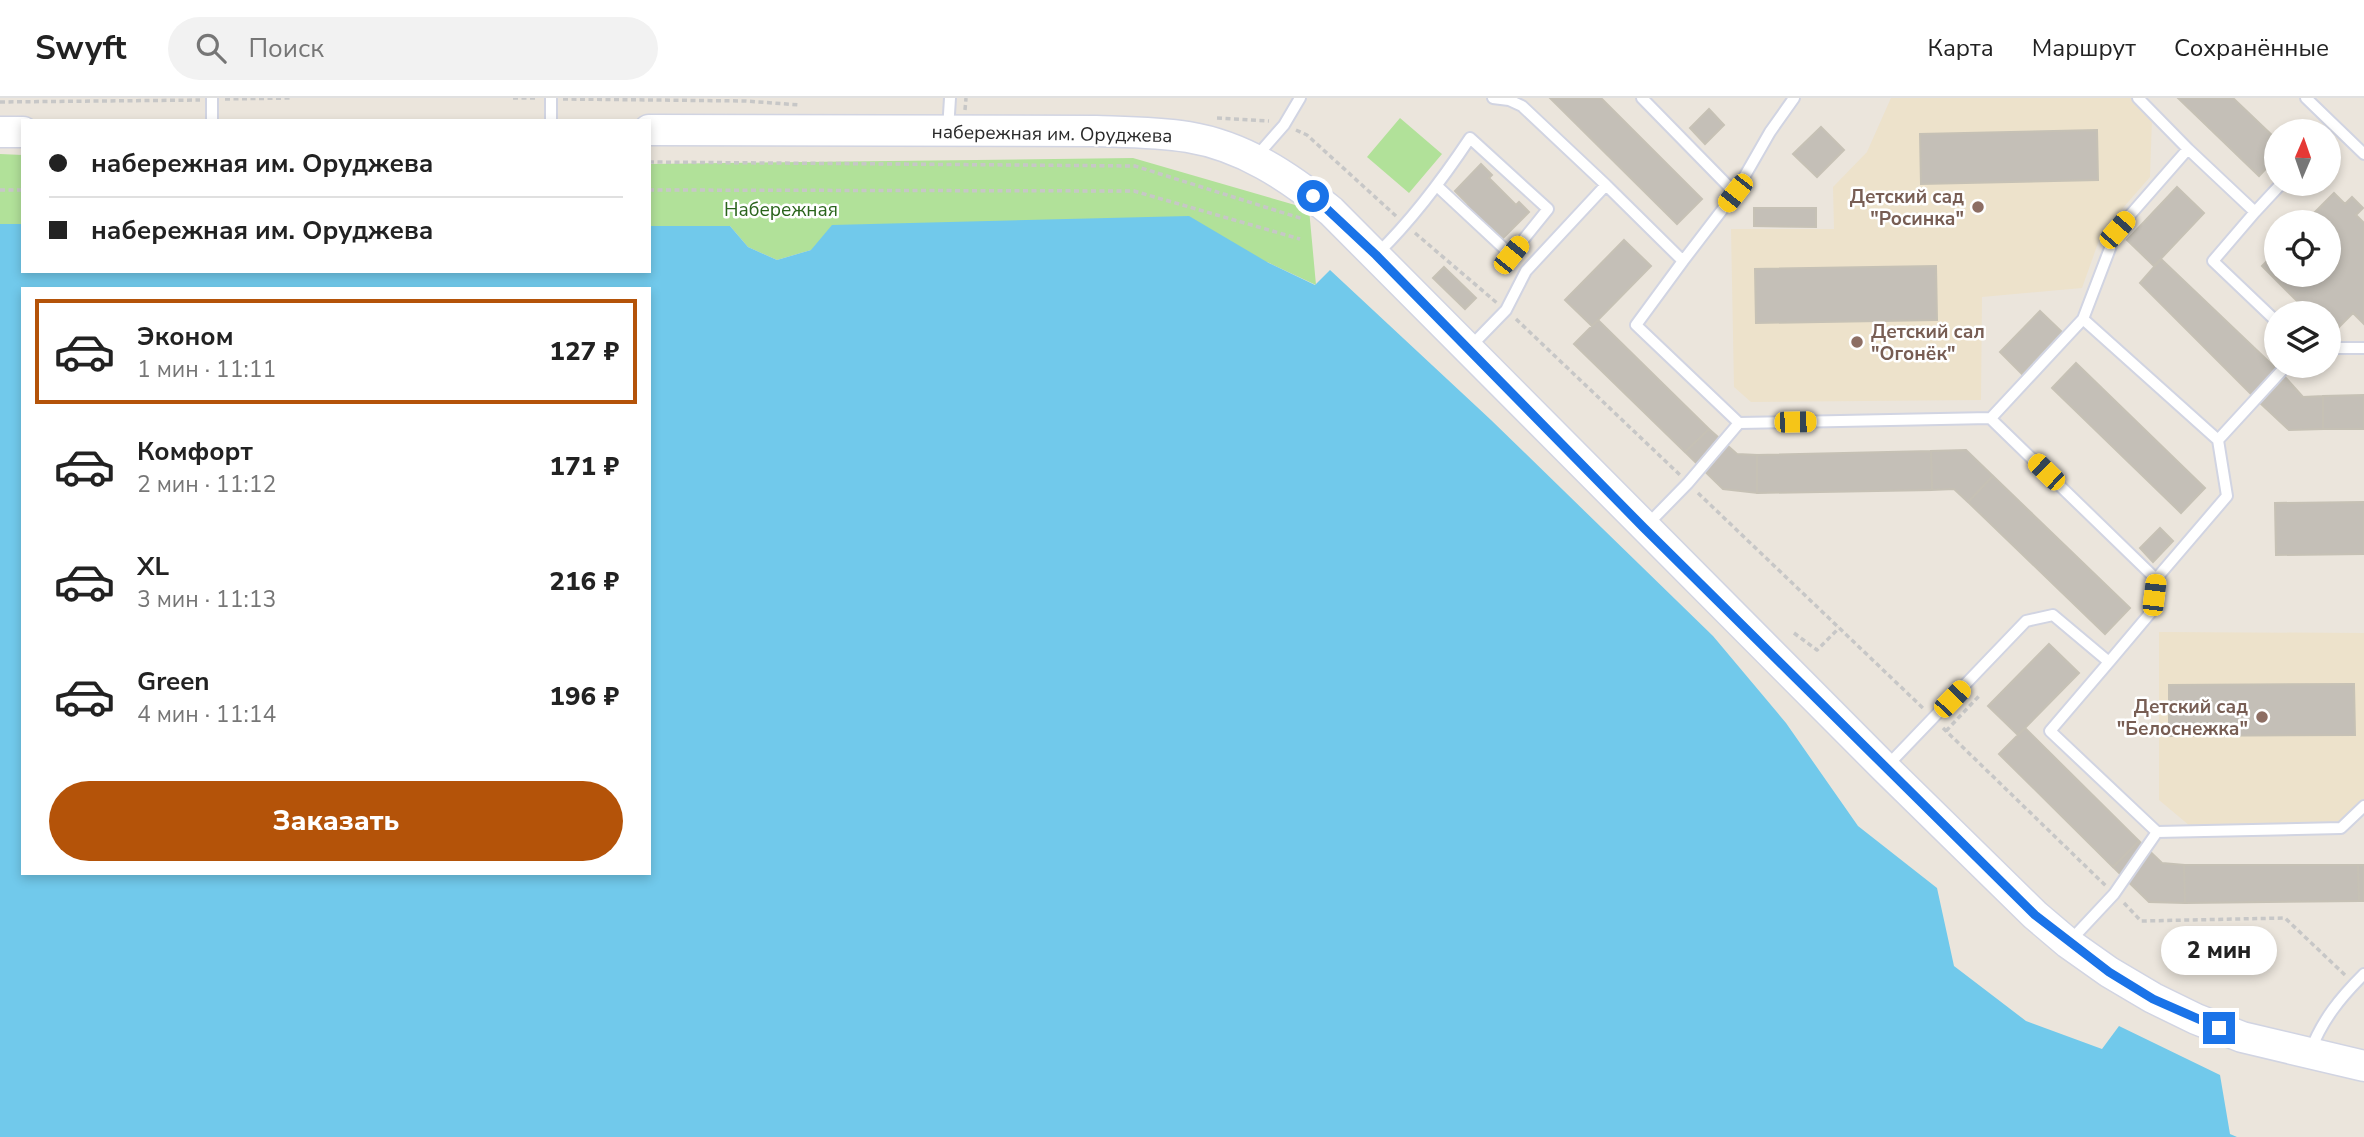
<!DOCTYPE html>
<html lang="ru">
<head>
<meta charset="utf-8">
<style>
	:root { --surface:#fff; --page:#f2f2f2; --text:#222; --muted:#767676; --line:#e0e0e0; --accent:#b45309 }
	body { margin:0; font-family:"Nunito Sans",sans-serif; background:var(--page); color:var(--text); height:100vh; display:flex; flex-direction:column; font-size:26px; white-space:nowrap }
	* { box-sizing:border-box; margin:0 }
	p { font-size:23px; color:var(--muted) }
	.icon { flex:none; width:38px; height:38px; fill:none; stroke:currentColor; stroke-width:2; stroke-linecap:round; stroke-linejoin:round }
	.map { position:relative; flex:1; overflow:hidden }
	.sheet { position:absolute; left:21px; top:189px; width:630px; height:588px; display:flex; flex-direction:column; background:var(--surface); border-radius:0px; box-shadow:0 4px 10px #0003 }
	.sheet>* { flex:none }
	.guide { position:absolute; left:21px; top:21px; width:630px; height:154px; border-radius:0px; box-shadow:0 4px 10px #0003; display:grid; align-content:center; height:154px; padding:0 28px; background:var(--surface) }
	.needle { width:46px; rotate:2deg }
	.buttons { position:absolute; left:2264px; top:21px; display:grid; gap:14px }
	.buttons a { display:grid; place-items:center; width:77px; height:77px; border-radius:50%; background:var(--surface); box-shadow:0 4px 10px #0003; font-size:35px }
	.end { position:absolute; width:32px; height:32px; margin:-16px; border:9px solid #1a73e8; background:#fff; box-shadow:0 0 0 4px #fff }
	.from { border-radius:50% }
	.bubble { position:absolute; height:49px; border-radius:24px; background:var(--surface); box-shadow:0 4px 10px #0003; font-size:23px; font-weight:800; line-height:49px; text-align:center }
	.car { position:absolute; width:21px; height:42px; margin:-21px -10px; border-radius:9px; box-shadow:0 0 5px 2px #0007; background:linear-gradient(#f5c518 24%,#345 0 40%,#f5c518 0 76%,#345 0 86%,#f5c518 0) }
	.guide b { display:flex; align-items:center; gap:24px; height:66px; font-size:26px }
	.guide b+b { border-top:2px solid var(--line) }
	.guide i { width:18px; height:18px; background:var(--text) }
	ul { padding:12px 0 0; list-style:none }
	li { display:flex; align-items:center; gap:21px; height:105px; margin:0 14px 10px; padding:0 14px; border:4px solid transparent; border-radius:0px }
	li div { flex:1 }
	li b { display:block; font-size:26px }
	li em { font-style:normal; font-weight:800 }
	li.selected { border-color:var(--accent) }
	li>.icon { width:63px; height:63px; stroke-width:1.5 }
	.cta { display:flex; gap:14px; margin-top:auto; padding:14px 28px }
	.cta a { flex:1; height:80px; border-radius:42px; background:var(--accent); color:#fff; font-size:28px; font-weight:800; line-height:80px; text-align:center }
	header { display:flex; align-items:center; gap:42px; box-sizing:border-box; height:98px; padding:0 35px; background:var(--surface); border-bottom:2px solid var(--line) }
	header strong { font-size:33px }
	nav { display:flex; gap:38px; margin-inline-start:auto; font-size:24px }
	.search { width:490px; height:63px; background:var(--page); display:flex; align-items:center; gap:18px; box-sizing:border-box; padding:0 24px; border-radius:38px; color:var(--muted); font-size:26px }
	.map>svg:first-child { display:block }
	.education { fill:#ede2cb }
	.green { fill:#b1e199 }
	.water { fill:#71c9eb; fill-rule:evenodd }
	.building { fill:#c4bfb7; stroke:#c6c1b5; stroke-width:2 }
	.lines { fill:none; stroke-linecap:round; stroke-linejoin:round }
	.lane-casing { stroke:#d1d4e2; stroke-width:14 }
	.secondary-casing { stroke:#d1d4e2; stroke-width:33 }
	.path { stroke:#c7c7c7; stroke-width:3.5; stroke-dasharray:5 3.5; stroke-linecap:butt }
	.lane { stroke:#fff; stroke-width:10 }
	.secondary { stroke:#fff; stroke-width:30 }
	.route { stroke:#1a73e8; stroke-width:9 }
	.education-dot { fill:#8d6e63; stroke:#fff; stroke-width:2.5 }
	.labels { text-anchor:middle; stroke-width:5; stroke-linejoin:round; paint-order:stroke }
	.street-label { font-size:19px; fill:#292929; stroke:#fff }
	.education-label { font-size:19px; font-weight:bold; fill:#785e54; stroke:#fff; text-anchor:end }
	.park-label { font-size:19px; fill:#2a641c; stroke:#fff }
</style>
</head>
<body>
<header>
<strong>Swyft</strong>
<div class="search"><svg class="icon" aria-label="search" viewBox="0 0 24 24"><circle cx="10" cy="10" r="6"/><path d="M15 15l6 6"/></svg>Поиск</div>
<nav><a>Карта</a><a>Маршрут</a><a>Сохранённые</a></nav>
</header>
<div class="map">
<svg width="2364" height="1039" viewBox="0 0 2364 1039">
	<rect width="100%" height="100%" fill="#ebe5dc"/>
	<path class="education" d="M1891 0H2132L2152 20 2150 79 2102 134 2082 190 1982 199 1981 302 1751 304 1734 289 1731 131H1834L1833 89 1867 54Z
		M2159 534 2364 535V702L2340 725 2190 728 2159 702Z"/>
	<path class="green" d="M1400 20 1442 56 1409 95 1367 59Z
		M0 56 23 57V126H0Z
		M1133 60 1309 111 1316 187 1267 164 811 152 777 162 748 149 730 128H649V66Z"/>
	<path class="water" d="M1189 118 1267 164 1315 187 1330 172 1491 322 1713 538 1786 625 1858 728 1937 790 1954 868 2026 923 2102 951 2119 928 2220 977 2230 1036 2237 1039H0V126H23V173H649V128H730L748 149 777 162 811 152 832 127ZM23 191H649V775H23Z"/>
	<path class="building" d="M1550 0H1601L1702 101 1677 126Z
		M2178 0H2233L2277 42V59L2259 78Z
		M1709 11 1724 27 1705 46 1690 30Z
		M1821 29 1844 52 1817 79 1793 56Z
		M2097 32 2098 82 1921 86 1920 36Z
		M1481 66 1492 77 1489 80 1516 107 1519 104 1529 114 1503 140 1491 129 1489 131 1466 109 1468 106 1455 93Z
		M2177 89 2204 115 2154 168 2127 142Z
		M2334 95 2345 106 2352 99 2363 110 2356 117 2364 125V226L2353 215 2331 237 2329 235V215H2309L2262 168 2277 153V177H2329V124H2305Z
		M1754 110H1816V129L1754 128Z
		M1624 142 1651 168 1592 228 1565 202Z
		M2161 161 2285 279 2260 305 2140 185Z
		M1936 168 1937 222 1756 225 1755 171Z
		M1444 169 1476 200 1465 211 1433 180Z
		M2040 213 2062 234 2022 276 2000 254Z
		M1598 222 1709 331 1685 354 1574 246Z
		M2076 265 2205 390 2181 415 2052 290Z
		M2285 279 2303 299 2323 298V331L2289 332 2260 305Z
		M2364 297V331H2323V298Z
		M1709 331 1737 356 1757 357V395L1723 391 1685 354Z
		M1966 352 1993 378 1968 404 1954 391 1932 392 1931 353Z
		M1931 353 1932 392 1757 395V357Z
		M1993 378 2130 510 2105 536 1968 404Z
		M2364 404V456L2276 457 2275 405Z
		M2160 430 2173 443 2153 464 2140 450Z
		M2049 546 2079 575 2018 637 1988 608Z
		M2354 586 2355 637 2169 638V587Z
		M2025 630 2139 743 2113 769 1999 656Z
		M2139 743 2162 765 2184 767 2185 805 2149 804 2113 769Z
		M2184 767H2358L2359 803 2185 805Z
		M2358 767H2364V803H2359Z"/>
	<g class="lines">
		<defs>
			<path id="lane" d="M212 0V23
				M1493 0 1509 2 1522 8 1606 87
				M2138 0 2188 51
				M2306 0 2364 56
				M551 23V0
				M948 32 950 0
				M1255 60 1284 27 1300 0
				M1735 95 1770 34 1794 0
				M2255 114 2213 163 2277 224
				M1377 156C1413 121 1442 82 1470 40L1548 111 1511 157 1437 88
				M1683 163 1636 227 1739 325 1990 320 2156 481
				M2083 221 2218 342
				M1470 249 1506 212 1526 173 1606 87 1683 163 1735 95 1642 0
				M2329 250H2364
				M1991 320 2083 221 2117 132 2188 51 2255 114 2281 86
				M1646 428 1688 385 1739 325
				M2109 564 2152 513 2156 481 2227 398 2218 342 2286 268
				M1887 668 2026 523 2053 517 2109 564 2050 633 2157 734
				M2070 843 2114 796 2157 734 2341 730 2364 708
				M2310 954C2322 922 2340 900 2364 876"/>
			<path id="secondary" d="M649 32 1096 33C1126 34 1158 34 1188 39 1243 48 1288 78 1331 113L1885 670 2035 817 2068 845 2109 874 2153 900 2196 921 2242 939 2364 968
				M0 34H23"/>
		</defs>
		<use href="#lane" class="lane-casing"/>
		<use href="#secondary" class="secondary-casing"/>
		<path class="path" d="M513 0H538
			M225 1 290 0
			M563 1 745 3 800 7
			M0 4 200 2
			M965 12 966 0
			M1217 20 1269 23
			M1296 32 1307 37 1396 118
			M649 64 1135 68 1303 121
			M0 92H23
			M649 92 1134 93 1300 141
			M1415 135 1497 205
			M1516 221 1680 377
			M1698 395 1925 612
			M1794 535 1817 552 1839 530
			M1943 630 2106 788
			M1946 633 1979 598
			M2124 805 2141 823 2285 820 2345 877"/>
		<use href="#lane" class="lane"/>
		<use href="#secondary" class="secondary"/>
	</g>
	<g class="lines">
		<path class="route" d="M1313 98 1376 157 1644 430 2035 817 2109 874 2153 901 2219 930"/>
	</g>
	<g class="education-dot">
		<circle cx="1978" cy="109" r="7"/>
		<circle cx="1857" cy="244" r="7"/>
		<circle cx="2262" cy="619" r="7"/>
	</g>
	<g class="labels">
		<g class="street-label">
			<text transform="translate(1052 35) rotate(1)" y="7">набережная им. Оруджева</text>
		</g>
		<g class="education-label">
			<text x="1964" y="105">Детский сад<tspan x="1964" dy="22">"Росинка"</tspan></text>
			<text x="1871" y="240" text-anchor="start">Детский сал<tspan x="1871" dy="22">"Огонёк"</tspan></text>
			<text x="2248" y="615">Детский сад<tspan x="2248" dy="22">"Белоснежка"</tspan></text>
		</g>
		<g class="park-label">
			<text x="781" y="118">Набережная</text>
		</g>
	</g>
</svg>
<div class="buttons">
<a><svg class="needle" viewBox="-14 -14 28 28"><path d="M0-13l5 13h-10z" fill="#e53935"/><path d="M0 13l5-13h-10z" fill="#767676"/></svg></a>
<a><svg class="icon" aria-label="locate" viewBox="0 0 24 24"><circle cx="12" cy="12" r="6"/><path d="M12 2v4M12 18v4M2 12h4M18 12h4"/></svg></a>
<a><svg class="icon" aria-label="layers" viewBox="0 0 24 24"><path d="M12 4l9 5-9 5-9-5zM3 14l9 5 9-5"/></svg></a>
</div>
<i class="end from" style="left:1313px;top:98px"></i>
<i class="end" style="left:2219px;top:930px"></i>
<div class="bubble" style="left:2161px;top:828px;width:116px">2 мин</div>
<i class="car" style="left:1735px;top:95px;rotate:218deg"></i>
<i class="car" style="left:2117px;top:132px;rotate:41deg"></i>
<i class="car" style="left:1511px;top:157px;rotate:39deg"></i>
<i class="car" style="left:1795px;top:324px;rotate:89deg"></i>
<i class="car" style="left:2046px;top:374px;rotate:314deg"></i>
<i class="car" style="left:2154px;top:497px;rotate:7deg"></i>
<i class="car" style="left:1952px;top:601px;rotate:44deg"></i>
<div class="guide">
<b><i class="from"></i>набережная им. Оруджева</b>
<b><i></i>набережная им. Оруджева</b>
</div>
<section class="sheet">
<ul>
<li class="selected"><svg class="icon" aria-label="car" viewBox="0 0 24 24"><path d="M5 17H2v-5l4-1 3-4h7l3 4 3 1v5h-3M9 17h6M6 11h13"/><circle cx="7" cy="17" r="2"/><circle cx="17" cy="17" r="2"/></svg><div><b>Эконом</b><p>1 мин · 11:11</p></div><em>127 ₽</em></li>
<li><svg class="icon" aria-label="car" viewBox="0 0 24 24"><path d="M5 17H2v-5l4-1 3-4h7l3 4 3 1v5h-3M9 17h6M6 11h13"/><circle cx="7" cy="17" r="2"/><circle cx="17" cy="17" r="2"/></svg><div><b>Комфорт</b><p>2 мин · 11:12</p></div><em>171 ₽</em></li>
<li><svg class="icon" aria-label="car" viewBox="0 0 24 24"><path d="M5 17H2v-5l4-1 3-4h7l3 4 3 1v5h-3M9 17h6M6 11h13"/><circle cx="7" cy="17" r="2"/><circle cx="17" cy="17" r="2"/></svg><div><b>XL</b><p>3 мин · 11:13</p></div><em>216 ₽</em></li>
<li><svg class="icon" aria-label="car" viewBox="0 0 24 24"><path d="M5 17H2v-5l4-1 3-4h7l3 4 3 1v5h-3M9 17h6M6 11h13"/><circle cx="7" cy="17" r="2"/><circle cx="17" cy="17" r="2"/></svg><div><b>Green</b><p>4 мин · 11:14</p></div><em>196 ₽</em></li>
</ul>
<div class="cta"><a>Заказать</a></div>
</section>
</div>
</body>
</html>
